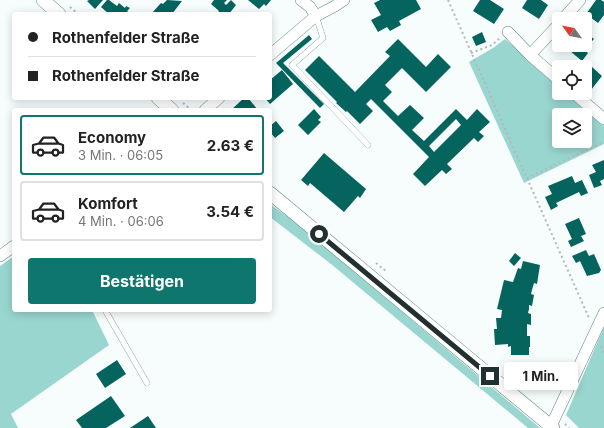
<!DOCTYPE html>
<html lang="de">
<head>
<meta charset="utf-8">
<style>
	:root { --surface:#fff; --page:#f2f2f2; --text:#222; --muted:#767676; --line:#e0e0e0; --accent:#0f766e }
	body { margin:0; font-family:Inter,sans-serif; background:var(--page); color:var(--text); height:100vh; display:flex; flex-direction:column; font-size:15px; white-space:nowrap }
	* { box-sizing:border-box; margin:0 }
	p { font-size:13px; color:var(--muted) }
	.icon { flex:none; width:22px; height:22px; fill:none; stroke:currentColor; stroke-width:2; stroke-linecap:round; stroke-linejoin:round }
	.map { position:relative; flex:1; overflow:hidden }
	.sheet { position:absolute; left:12px; top:108px; width:260px; height:204px; display:flex; flex-direction:column; background:var(--surface); border-radius:4px; box-shadow:0 2px 10px #0003 }
	.sheet>* { flex:none }
	.top-card { position:absolute; left:12px; top:12px; width:260px; height:88px; border-radius:4px; box-shadow:0 2px 10px #0003; display:grid; align-content:center; height:88px; padding:0 16px; background:var(--surface) }
	.needle { width:26px; rotate:303deg }
	.tools { position:absolute; left:552px; top:12px; display:grid; gap:8px }
	.tools a { display:grid; place-items:center; width:40px; height:40px; border-radius:4px; background:var(--surface); box-shadow:0 2px 10px #0003; font-size:20px }
	.end { position:absolute; width:18px; height:18px; margin:-9px; border:5px solid #22312f; background:#fff; box-shadow:0 0 0 2px #fff }
	.from { border-radius:50% }
	.bubble { position:absolute; height:28px; border-radius:4px; background:var(--surface); box-shadow:0 2px 10px #0003; font-size:13px; font-weight:700; line-height:28px; text-align:center }
	.top-card b { display:flex; align-items:center; gap:14px; height:38px; font-size:15px }
	.top-card b+b { border-top:1px solid var(--line) }
	.top-card i { width:10px; height:10px; background:var(--text) }
	ul { padding:7px 0 0; list-style:none }
	li { display:flex; align-items:center; gap:12px; height:60px; margin:0 8px 6px; padding:0 8px; border:2px solid var(--line); border-radius:4px }
	li div { flex:1 }
	li b { display:block; font-size:15px }
	li em { font-style:normal; font-weight:700 }
	li.selected { border-color:var(--accent) }
	li>.icon { width:36px; height:36px; stroke-width:1.5 }
	.primary-button { display:flex; gap:8px; margin-top:auto; padding:8px 16px }
	.primary-button a { flex:1; height:46px; border-radius:4px; background:var(--accent); color:#fff; font-size:16px; font-weight:700; line-height:46px; text-align:center }
	.map>svg:first-child { display:block }
	.green { fill:#9ad6d0; fill-rule:evenodd }
	.building { fill:#05645e; fill-rule:evenodd }
	.lines { fill:none; stroke-linecap:round; stroke-linejoin:round }
	.service-casing { stroke:#658783; stroke-width:6 }
	.minor-casing { stroke:#658783; stroke-width:12 }
	.tertiary-casing { stroke:#658783; stroke-width:14 }
	.path { stroke:#afb9b8; stroke-width:2; stroke-dasharray:2 3; stroke-linecap:butt }
	.service { stroke:#fff; stroke-width:5.5 }
	.minor { stroke:#fff; stroke-width:11 }
	.tertiary { stroke:#fff; stroke-width:13 }
	.route { stroke:#22312f; stroke-width:5 }
</style>
</head>
<body>
<div class="map">
<svg width="604" height="428" viewBox="0 0 604 428">
	<rect width="100%" height="100%" fill="#f6fdfc"/>
	<path class="green" d="M505 39 559 85V93H569L604 123V144L524 183 469 62 493 48ZM559 115H585V141H559Z
		M270 204 299 225 540 428H528L331 264 270 217Z
		M14 256V310H92L109 345 11 414 18 428H0V266Z
		M604 327V428H579L566 415Z"/>
	<path class="building" d="M89 0H103L95 9 87 1Z
		M107 0H109L117 6 119 3 125 8 126 6 130 8 127 11 131 14H109L101 7Z
		M167 0 182 1 172 14H151L161 3 163 4Z
		M214 0H227L224 3 226 5 231 0 236 5 229 14H217L219 11 211 4Z
		M248 0H271L266 6 264 4 259 9Z
		M380 0H416L421 9 399 21 401 25 390 31 387 27 378 32 371 20 381 15 374 3Z
		M480 0H490L504 9 494 24 473 11Z
		M527 0H541L548 5 539 19 522 8Z
		M596 0H601L604 2V15L598 23 586 14Z
		M482 32 486 42 476 46 472 37Z
		M585 32 594 39 589 44 586 42 585 44Z
		M309 35 312 39 283 63 324 104 320 108 276 63Z
		M398 39 426 67 438 54 451 67 426 92 402 68 385 85 392 92 383 101 398 116 410 105 424 118 412 130 424 141 456 109 467 120 477 109 490 122 479 132 484 136 478 142 474 138 447 164 452 169 446 174 442 170 425 186 413 174 429 157 371 99 366 104 373 111 360 124 347 111 346 112 336 103 337 102 305 70 319 56 355 92 390 56 385 52ZM456 119 461 125 434 152 429 146Z
		M565 45H584L582 48 588 53 582 61 564 46Z
		M592 67 602 76 591 90 585 85V75Z
		M282 70 293 84 270 104 265 98H270V80Z
		M244 98H248L258 110H231Z
		M314 109 321 117 318 120 321 122 308 135 298 125Z
		M276 121 284 131 275 138 270 132V126Z
		M324 153 366 189 360 198 358 196 344 212 310 183 308 186 301 180Z
		M604 160V179L600 181 602 185 594 188 589 175 596 172 592 165Z
		M572 176 575 183 582 180 588 193 581 196 579 192 556 203 558 206 551 210 545 197 552 194 548 186Z
		M579 218 586 234 581 236 584 241 571 247 568 241 572 239 565 224Z
		M586 250 589 256 594 254 601 270 599 273 587 276 580 261 576 263 572 256Z
		M515 253 521 258 514 266 509 261Z
		M523 261 540 265 537 284 534 283 532 290 531 294 534 295 532 306 529 305V309L528 313 531 314V325L527 324V336H530V347H529V355H511V346L508 347V344L495 345 494 329H497L496 318H501L502 310 497 309 504 280 513 282 518 268 521 269Z
		M117 360 126 374 105 388 96 374Z
		M111 396 125 416 106 428H82L76 420Z
		M148 416 156 428H130Z"/>
	<g class="lines">
		<defs>
			<path id="service" d="M316 16 323 38 292 65 368 145
				M105 310 147 383"/>
			<path id="minor" d="M301 0 310 7 316 16
				M563 19 580 0
				M559 24 530 55 559 80
				M508 32 530 55
				M270 55 316 16 335 6 344 0
				M574 93 604 119
				M205 110 219 98
				M0 256 14 246
				M551 426 604 313"/>
			<path id="tertiary" d="M43 0 59 14
				M158 98 172 110
				M270 193 553 428"/>
		</defs>
		<use href="#service" class="service-casing"/>
		<use href="#minor" class="minor-casing"/>
		<use href="#tertiary" class="tertiary-casing"/>
		<path class="path" d="M448 0 589 318
			M70 7 78 14
			M471 53 492 45 500 38
			M183 103 191 110
			M527 178 604 142
			M376 263 387 272
			M601 346 604 354
			M565 424 569 428"/>
		<use href="#service" class="service"/>
		<use href="#minor" class="minor"/>
		<use href="#tertiary" class="tertiary"/>
	</g>
	<g class="lines">
		<path class="route" d="M319 234 490 376"/>
	</g>
</svg>
<div class="tools">
<a><svg class="needle" viewBox="-14 -14 28 28"><path d="M0-13l5 13h-10z" fill="#e53935"/><path d="M0 13l5-13h-10z" fill="#767676"/></svg></a>
<a><svg class="icon" aria-label="locate" viewBox="0 0 24 24"><circle cx="12" cy="12" r="6"/><path d="M12 2v4M12 18v4M2 12h4M18 12h4"/></svg></a>
<a><svg class="icon" aria-label="layers" viewBox="0 0 24 24"><path d="M12 4l9 5-9 5-9-5zM3 14l9 5 9-5"/></svg></a>
</div>
<i class="end from" style="left:319px;top:234px"></i>
<i class="end" style="left:490px;top:376px"></i>
<div class="bubble" style="left:504px;top:362px;width:74px">1 Min.</div>
<div class="top-card">
<b><i class="from"></i>Rothenfelder Straße</b>
<b><i></i>Rothenfelder Straße</b>
</div>
<section class="sheet">
<ul>
<li class="selected"><svg class="icon" aria-label="car" viewBox="0 0 24 24"><path d="M5 17H2v-5l4-1 3-4h7l3 4 3 1v5h-3M9 17h6M6 11h13"/><circle cx="7" cy="17" r="2"/><circle cx="17" cy="17" r="2"/></svg><div><b>Economy</b><p>3 Min. · 06:05</p></div><em>2.63 €</em></li>
<li><svg class="icon" aria-label="car" viewBox="0 0 24 24"><path d="M5 17H2v-5l4-1 3-4h7l3 4 3 1v5h-3M9 17h6M6 11h13"/><circle cx="7" cy="17" r="2"/><circle cx="17" cy="17" r="2"/></svg><div><b>Komfort</b><p>4 Min. · 06:06</p></div><em>3.54 €</em></li>
</ul>
<div class="primary-button"><a>Bestätigen</a></div>
</section>
</div>
</body>
</html>
